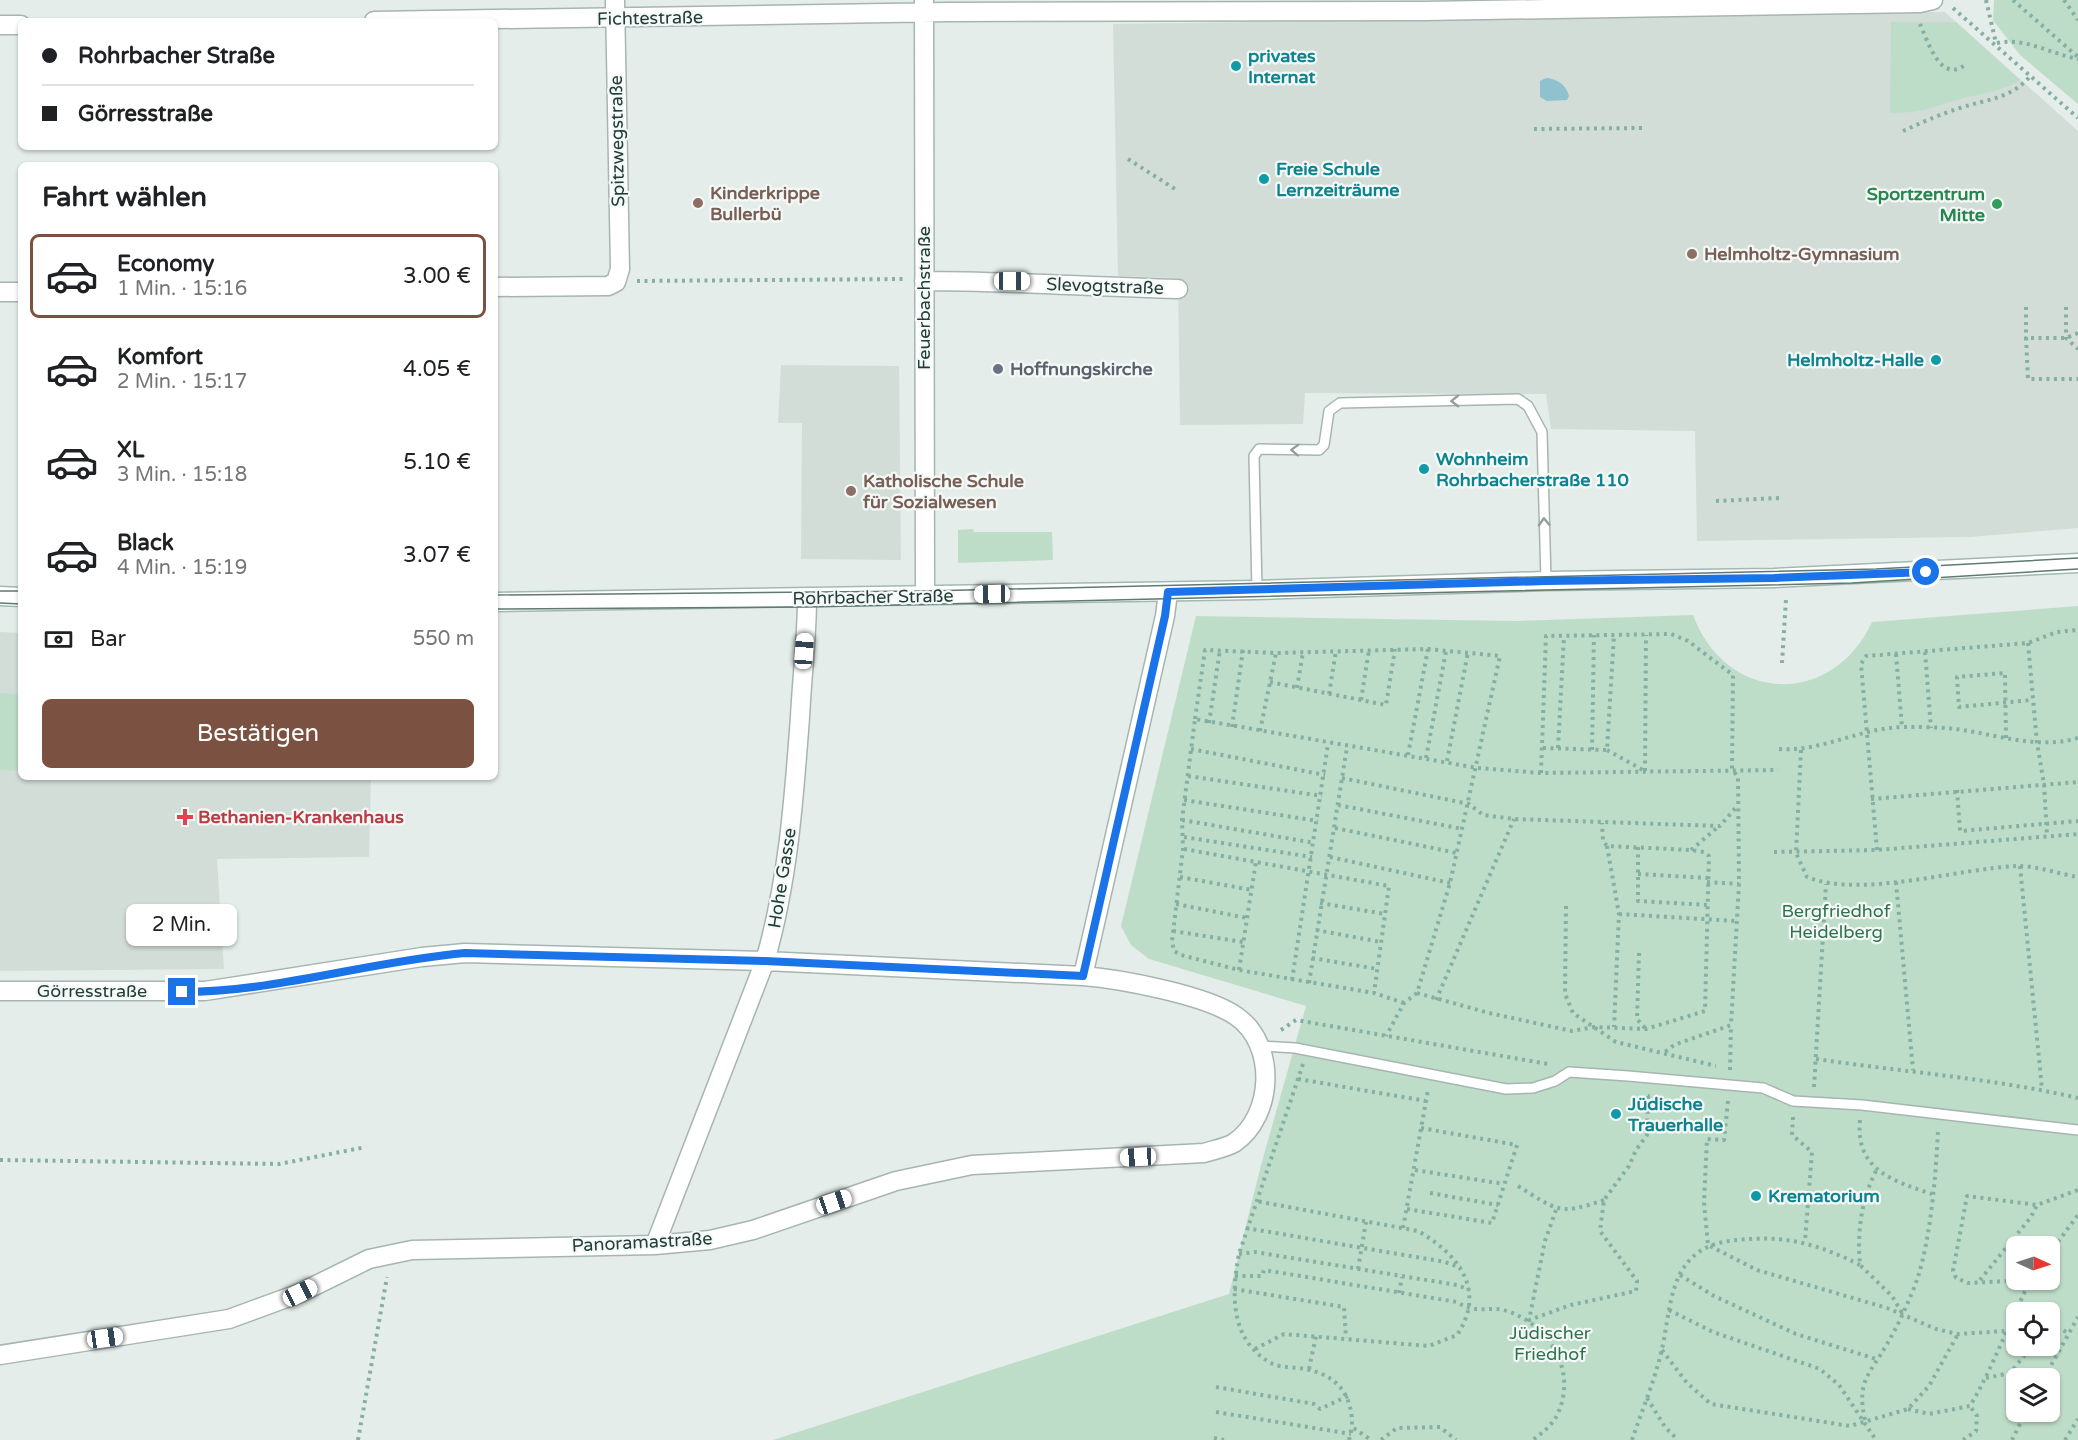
<!DOCTYPE html>
<html lang="de">
<head>
<meta charset="utf-8">
<style>
	:root { --surface:#fff; --page:#f6f6f6; --text:#202124; --muted:#757577; --line:#e0e0e0; --accent:#7b5241 }
	body { margin:0; font-family:"Varela Round",sans-serif; background:var(--page); color:var(--text); height:100vh; display:flex; flex-direction:column; font-size:22px; white-space:nowrap }
	* { box-sizing:border-box; margin:0 }
	p { font-size:20px; color:var(--muted) }
	.icon { flex:none; width:33px; height:33px; fill:none; stroke:currentColor; stroke-width:2; stroke-linecap:round; stroke-linejoin:round }
	.map { position:relative; flex:1; overflow:hidden }
	.panel { position:absolute; left:18px; top:162px; width:480px; height:618px; display:flex; flex-direction:column; background:var(--surface); border-radius:9px; box-shadow:0 2px 4px #0004 }
	.panel>* { flex:none }
	.banner { position:absolute; left:18px; top:18px; width:480px; height:132px; border-radius:9px; box-shadow:0 2px 4px #0004; display:grid; align-content:center; height:132px; padding:0 24px; background:var(--surface) }
	.needle { width:39px; rotate:93deg }
	.fabs { position:absolute; left:2006px; top:1236px; display:grid; gap:12px }
	.fabs a { display:grid; place-items:center; width:54px; height:54px; border-radius:9px; background:var(--surface); box-shadow:0 2px 4px #0004; font-size:30px }
	.end { position:absolute; width:27px; height:27px; margin:-14px; border:8px solid #1a73e8; background:#fff; box-shadow:0 0 0 3px #fff }
	.from { border-radius:50% }
	.bubble { position:absolute; height:42px; border-radius:9px; background:var(--surface); box-shadow:0 2px 4px #0004; font-size:20px; font-weight:600; line-height:42px; text-align:center }
	.car { position:absolute; width:18px; height:36px; margin:-18px -9px; border-radius:8px; box-shadow:0 0 4px 2px #0007; background:linear-gradient(#fff 24%,#345 0 40%,#fff 0 76%,#345 0 86%,#fff 0) }
	.banner b { display:flex; align-items:center; gap:21px; height:57px; font-size:22px }
	.banner b+b { border-top:2px solid var(--line) }
	.banner i { width:15px; height:15px; background:var(--text) }
	ul { padding:0; list-style:none }
	li { display:flex; align-items:center; gap:18px; height:84px; margin:0 12px 9px; padding:0 12px; border:3px solid transparent; border-radius:9px }
	li div { flex:1 }
	li b { display:block; font-size:22px }
	li em { font-style:normal; font-weight:600 }
	li.current { border-color:var(--accent) }
	li>.icon { width:54px; height:54px; stroke-width:1.5 }
	h2 { padding:0 24px; font-size:27px; line-height:72px }
	.pay { display:flex; align-items:center; gap:15px; height:66px; padding:0 24px; font-size:22px }
	.pay p { margin-inline-start:auto }
	.primary-button { display:flex; gap:12px; margin-top:auto; padding:12px 24px }
	.primary-button a { flex:1; height:69px; border-radius:9px; background:var(--accent); color:#fff; font-size:24px; font-weight:600; line-height:69px; text-align:center }
	.map>svg:first-child { display:block }
	.built { fill:#d2ddd8 }
	.green { fill:#beddc8; fill-rule:evenodd }
	.water { fill:#8fc1ce }
	.lines { fill:none; stroke-linecap:round; stroke-linejoin:round }
	.service-casing { stroke:#a7b5b0; stroke-width:12 }
	.minor-casing { stroke:#a7b5b0; stroke-width:21 }
	.secondary-casing { stroke:#a3b8b2; stroke-width:21 }
	.path { stroke:#86afa4; stroke-width:4; stroke-dasharray:3 4.5; stroke-linecap:butt }
	.service { stroke:#fff; stroke-width:9 }
	.minor { stroke:#fff; stroke-width:18 }
	.secondary { stroke:#fff; stroke-width:18 }
	.tram { stroke:#5f7973; stroke-width:1.5 }
	.oneway { stroke:#929e9c }
	.route { stroke:#1a73e8; stroke-width:8 }
	.culture-dot { fill:#0f9aa8; stroke:#f4f9f7; stroke-width:2 }
	.education-dot { fill:#8d6e63; stroke:#f4f9f7; stroke-width:2 }
	.leisure-dot { fill:#2e9e5b; stroke:#f4f9f7; stroke-width:2 }
	.worship-dot { fill:#6b7280; stroke:#f4f9f7; stroke-width:2 }
	.health-dot { fill:#e0444e; stroke:#f4f9f7; stroke-width:2 }
	.labels { text-anchor:middle; stroke-width:4.5; stroke-linejoin:round; paint-order:stroke }
	.street-label { font-size:18px; fill:#243d38; stroke:#f4f9f7 }
	.culture-label { font-size:18px; font-weight:bold; fill:#0d838f; stroke:#f4f9f7; text-anchor:start }
	.education-label { font-size:18px; font-weight:bold; fill:#785e54; stroke:#f4f9f7; text-anchor:start }
	.leisure-label { font-size:18px; font-weight:bold; fill:#27864d; stroke:#f4f9f7; text-anchor:end }
	.worship-label { font-size:18px; font-weight:bold; fill:#5b616d; stroke:#f4f9f7; text-anchor:start }
	.health-label { font-size:18px; font-weight:bold; fill:#be3a42; stroke:#f4f9f7; text-anchor:start }
	.park-label { font-size:18px; fill:#30724e; stroke:#f4f9f7 }
</style>
</head>
<body>
<div class="map">
<svg width="2078" height="1440" viewBox="0 0 2078 1440">
	<rect width="100%" height="100%" fill="#e4ede9"/>
	<path class="built" d="M1945 12 2078 131V528L1970 537 1697 541 1695 431 1551 429 1546 394 1305 393 1303 424 1180 425 1178 278 1118 276 1113 24Z
		M781 365 899 366 901 560 801 559 802 423H778Z
		M0 632 21 633V777H371L369 857 217 859 224 969 0 971Z"/>
	<path class="green" d="M1994 0H2078V104L2020 55 1993 20Z
		M1891 22H1956L2020 80C1997 94 1978 93 1954 101 1927 109 1919 113 1890 113Z
		M973 529 974 532H1052L1053 560 958 563V530Z
		M2078 606V1440H773L1229 1294 1261 1165 1306 1006 1149 959 1131 945 1121 926 1196 616 1515 621 1693 615C1726 704 1832 708 1872 622ZM2016 1246H2049V1280H2016ZM2016 1312H2049V1346H2016ZM2016 1378H2049V1412H2016Z
		M0 693 21 695V771L0 770Z"/>
	<path class="water" d="M1546 78C1558 79 1566 85 1569 96L1567 100 1547 101 1540 97V81Z"/>
	<g class="lines">
		<defs>
			<path id="service" d="M1257 590 1254 456 1259 449 1319 450 1324 445 1329 411 1340 403 1518 399 1528 406 1542 432 1546 581
				M1260 1046 1295 1048 1506 1089 1533 1088 1555 1081 1569 1072 1628 1076 1763 1088 1793 1101 1862 1105 2078 1130"/>
			<path id="minor" d="M924 0 925 595
				M374 21 949 12 1424 11 1920 3 1933 0
				M0 25H21
				M924 281C1009 281 1093 287 1178 289
				M495 287 608 286 616 282 620 269 615 0
				M0 292H21
				M1083 976 1165 616 1168 592
				M0 991H205L422 957 465 953 765 961 1083 976C1120 979 1206 995 1236 1016 1277 1044 1274 1116 1234 1143 1225 1148 1213 1150 1204 1153L972 1165 896 1181 753 1230 710 1240 655 1245 412 1250 369 1259 300 1293 229 1319 0 1355
				M655 1245 765 961C788 882 794 799 800 717 802 677 807 637 807 598"/>
			<path id="secondary" d="M0 596 21 597
				M495 602 1257 590 1546 581 1774 578 2078 563"/>
		</defs>
		<use href="#service" class="service-casing"/>
		<use href="#minor" class="minor-casing"/>
		<use href="#secondary" class="secondary-casing"/>
		<path class="path" d="M1986 0 1996 43
			M2013 0 2078 57
			M2064 0 2078 20
			M1953 8 2078 118
			M1920 24C1928 42 1941 85 1966 64
			M1997 43C2025 37 2051 54 2078 59
			M1534 129 1642 128
			M1903 131C1921 123 1940 114 1960 108 1987 99 2012 99 2031 75
			M1128 159 1175 189
			M637 281 903 279
			M2026 307V338
			M2066 307V338L2078 349
			M2078 333 2066 338H2026L2028 379H2078
			M1716 501 1779 498
			M2028 643 2037 743 2044 784 2047 836
			M1925 652 1931 728
			M1896 654 1902 727
			M1782 663 1786 599
			M1270 682 1386 705 1395 649
			M1297 688 1303 652
			M1329 694 1336 651
			M1361 700 1369 650
			M1195 719 1205 650 1276 653 1428 649 1500 656 1450 883 1417 993 1404 1003 1386 1036
			M1209 723 1220 650
			M1232 727 1243 650
			M1260 731 1276 653
			M2006 738 2005 673 1957 677 1959 707 2032 700
			M1543 748 1607 750 1614 635
			M1558 748 1564 636
			M1191 749 1325 775
			M1779 749C1823 752 1861 727 1905 727 1921 727 1939 727 1955 729 1996 734 2037 750 2078 738
			M1592 750 1594 635
			M1607 750 1643 770
			M1801 750 1796 853 1807 877C1862 899 1958 868 2019 866 2037 866 2059 874 2078 877
			M1408 755 1428 649
			M1426 758 1446 651
			M1447 761 1468 652
			M1645 771 1646 635
			M1541 773 1546 636 1671 634 1688 641 1733 675 1732 769 1738 777 1739 884 1731 1025 1674 1045 1665 1052
			M1188 776 1322 796
			M1342 778 1469 804 1483 815 1514 819 1720 826 1738 805
			M1957 790 1960 831 2078 821
			M1871 799 2078 782
			M1184 800 1318 821
			M1338 805 1463 829
			M1182 820 1315 843
			M1335 828 1457 853
			M1184 837 1312 857
			M1607 846 1619 914 1614 1027
			M1638 847V901L1708 905
			M1184 849 1389 886 1374 993
			M1691 850 1719 826
			M1877 850 1861 664 1866 656 2028 643 2057 632 2078 630
			M1774 852 1877 850 2078 834
			M1330 857 1450 883
			M2020 866 2042 1089
			M1638 874 1708 878
			M1180 877 1252 890
			M1707 882 1739 884
			M1896 882 1913 1070
			M1320 903 1385 914
			M1176 904 1247 918
			M1566 906 1565 994 1573 1013 1616 1042 1716 1066
			M1619 914 1736 921
			M1316 930 1381 942
			M1173 931 1243 942
			M1639 953 1637 1019 1646 1029
			M1312 958 1378 969
			M1239 970 1256 861
			M1292 980 1328 744
			M1309 983 1347 747
			M1417 993 1489 1013 1572 1031 1594 1027 1646 1029 1705 1011 1709 856 1704 852 1691 850 1607 846 1603 841 1602 823
			M1436 1000 1514 819
			M1404 1003 1374 993 1239 970 1181 955 1174 951 1172 941 1183 849 1182 820 1195 719 1478 768 1541 773 1778 770
			M1281 1030 1296 1020 1548 1064
			M1816 1059C1903 1072 1992 1078 2078 1098
			M1303 1064 1239 1254C1231 1295 1230 1342 1273 1364 1282 1368 1296 1367 1305 1369 1338 1375 1353 1396 1352 1427L1371 1440
			M1730 1070 1731 1025
			M1298 1079 1426 1101
			M1814 1087 1826 884
			M1728 1101 1724 1140 1707 1139 1704 1203 1708 1245 1757 1270 1887 1308 1936 1329 1958 1334 2004 1331
			M1793 1117 1792 1135 1812 1152 1805 1241
			M1860 1120C1855 1170 1893 1181 1932 1194
			M0 1160 279 1164 366 1147
			M1415 1170 1504 1184
			M1876 1171C1861 1200 1857 1233 1860 1265L1892 1296 1902 1313
			M1518 1186C1557 1210 1558 1216 1604 1200
			M1430 1193 1498 1205
			M1407 1209 1492 1223 1517 1145 1421 1128
			M1556 1210 1545 1241 1529 1320 1571 1305 1636 1291 1637 1281 1600 1231 1604 1200 1629 1166 1636 1150 1647 1135 1648 1096H1646
			M1246 1228 1445 1262 1461 1268
			M1403 1228 1428 1090
			M1239 1254 1255 1252 1457 1285 1470 1290
			M2049 1254 2078 1215
			M1358 1269 1366 1222
			M1680 1275 1714 1296 1796 1334 1876 1359
			M1235 1276H1262L1264 1270 1457 1302C1478 1316 1490 1304 1510 1312 1550 1327 1577 1371 1558 1413 1553 1425 1543 1432 1533 1440
			M1980 1280 2031 1217 2037 1205
			M2030 1280 1968 1283 1956 1278 1953 1271 1967 1196 2037 1205 2078 1190
			M1234 1289 1344 1307 1346 1338
			M1399 1293 1402 1277
			M1669 1310 1713 1332 1820 1369 1839 1385 1876 1440
			M2049 1331 2060 1329 2069 1333
			M1255 1349 1284 1334 1429 1346 1457 1335C1487 1290 1458 1254 1418 1231L1256 1201
			M1662 1350 1687 1383 1711 1404 1850 1426 1908 1409 1929 1386 1958 1334
			M1309 1369 1316 1336
			M1986 1378 2010 1373 2032 1346
			M2044 1378 2078 1317
			M1216 1387 1314 1404 1320 1409 1348 1396
			M1647 1398 1665 1427 1678 1440
			M1908 1409 1929 1414 1970 1406C1994 1366 2009 1321 2031 1280
			M1216 1412 1351 1434
			M1865 1420C1856 1381 1870 1374 1887 1344 1899 1324 1910 1299 1918 1277 1931 1235 1936 1174 1938 1130
			M1214 1438 1224 1440
			M358 1440 387 1277
			M1349 1440 1352 1427
			M1381 1440 1397 1428 1440 1427 1456 1440
			M1632 1440C1642 1410 1655 1380 1662 1349 1669 1319 1669 1276 1695 1255 1710 1242 1731 1240 1751 1239 1791 1236 1824 1247 1860 1265
			M1963 1440 1976 1431 1977 1416 1970 1406
			M2012 1440 2026 1412
			M2065 1440 2078 1419"/>
		<use href="#service" class="service"/>
		<use href="#minor" class="minor"/>
		<use href="#secondary" class="secondary"/>
		<path class="tram" d="M0 591H21
			M495 595 926 591 1876 569 2078 558
			M0 603 21 604
			M495 609 807 607 1852 583 2078 569"/>
	</g>
	<defs><path id="oneway-chevron" d="M-2-3.5L2.5 0L-2 3.5" fill="none" stroke-width="1.6" stroke-linecap="round" stroke-linejoin="round" transform="scale(1.5)"/></defs>
	<g class="oneway">
		<use href="#oneway-chevron" transform="translate(1455 401) rotate(179)"/>
		<use href="#oneway-chevron" transform="translate(1295 450) rotate(-178)"/>
		<use href="#oneway-chevron" transform="translate(1544 522) rotate(-92)"/>
	</g>
	<g class="lines">
		<path class="route" d="M182 992C276 992 371 961 465 953L765 961 1083 976 1165 616 1168 592 1546 581 1774 578 1926 572"/>
	</g>
	<g class="culture-dot">
		<circle cx="1236" cy="66" r="6"/>
		<circle cx="1264" cy="179" r="6"/>
		<circle cx="1936" cy="360" r="6"/>
		<circle cx="1424" cy="469" r="6"/>
		<circle cx="1616" cy="1114" r="6"/>
		<circle cx="1756" cy="1196" r="6"/>
	</g>
	<g class="education-dot">
		<circle cx="698" cy="203" r="6"/>
		<circle cx="1692" cy="254" r="6"/>
		<circle cx="851" cy="491" r="6"/>
	</g>
	<circle class="leisure-dot" cx="1997" cy="204" r="6"/>
	<circle class="worship-dot" cx="998" cy="369" r="6"/>
	<path class="health-dot" d="M182 808h6v6h6v6h-6v6h-6v-6h-6v-6h6z"/>
	<g class="labels">
		<g class="street-label">
			<text transform="translate(650 18) rotate(-1)" y="6">Fichtestraße</text>
			<text transform="translate(617 141) rotate(-91)" y="6">Spitzwegstraße</text>
			<text transform="translate(1105 286) rotate(2)" y="6">Slevogtstraße</text>
			<text transform="translate(924 298) rotate(-90)" y="6">Feuerbachstraße</text>
			<text transform="translate(873 597) rotate(-1)" y="6">Rohrbacher Straße</text>
			<text transform="translate(782 878) rotate(-81)" y="6">Hohe Gasse</text>
			<text x="92" y="997">Görresstraße</text>
			<text transform="translate(642 1242) rotate(-3)" y="6">Panoramastraße</text>
		</g>
		<g class="culture-label">
			<text x="1248" y="62">privates<tspan x="1248" dy="21">Internat</tspan></text>
			<text x="1276" y="175">Freie Schule<tspan x="1276" dy="21">Lernzeiträume</tspan></text>
			<text x="1924" y="366" text-anchor="end">Helmholtz-Halle</text>
			<text x="1436" y="465">Wohnheim<tspan x="1436" dy="21">Rohrbacherstraße 110</tspan></text>
			<text x="1628" y="1110">Jüdische<tspan x="1628" dy="21">Trauerhalle</tspan></text>
			<text x="1768" y="1202">Krematorium</text>
		</g>
		<g class="education-label">
			<text x="710" y="199">Kinderkrippe<tspan x="710" dy="21">Bullerbü</tspan></text>
			<text x="1704" y="260">Helmholtz-Gymnasium</text>
			<text x="863" y="487">Katholische Schule<tspan x="863" dy="21">für Sozialwesen</tspan></text>
		</g>
		<g class="leisure-label">
			<text x="1985" y="200">Sportzentrum<tspan x="1985" dy="21">Mitte</tspan></text>
		</g>
		<g class="worship-label">
			<text x="1010" y="375">Hoffnungskirche</text>
		</g>
		<g class="health-label">
			<text x="198" y="823">Bethanien-Krankenhaus</text>
		</g>
		<g class="park-label">
			<text x="1836" y="917">Bergfriedhof<tspan x="1836" dy="21">Heidelberg</tspan></text>
			<text x="1550" y="1339">Jüdischer<tspan x="1550" dy="21">Friedhof</tspan></text>
		</g>
	</g>
</svg>
<div class="fabs">
<a><svg class="needle" viewBox="-14 -14 28 28"><path d="M0-13l5 13h-10z" fill="#e53935"/><path d="M0 13l5-13h-10z" fill="#757577"/></svg></a>
<a><svg class="icon" aria-label="locate" viewBox="0 0 24 24"><circle cx="12" cy="12" r="6"/><path d="M12 2v4M12 18v4M2 12h4M18 12h4"/></svg></a>
<a><svg class="icon" aria-label="layers" viewBox="0 0 24 24"><path d="M12 4l9 5-9 5-9-5zM3 14l9 5 9-5"/></svg></a>
</div>
<i class="end from" style="left:1926px;top:572px"></i>
<i class="end" style="left:182px;top:992px"></i>
<div class="bubble" style="left:126px;top:904px;width:111px">2 Min.</div>
<i class="car" style="left:1012px;top:281px;rotate:90deg"></i>
<i class="car" style="left:992px;top:594px;rotate:269deg"></i>
<i class="car" style="left:804px;top:651px;rotate:4deg"></i>
<i class="car" style="left:1138px;top:1157px;rotate:267deg"></i>
<i class="car" style="left:834px;top:1202px;rotate:71deg"></i>
<i class="car" style="left:300px;top:1293px;rotate:63deg"></i>
<i class="car" style="left:105px;top:1338px;rotate:82deg"></i>
<div class="banner">
<b><i class="from"></i>Rohrbacher Straße</b>
<b><i></i>Görresstraße</b>
</div>
<section class="panel">
<h2>Fahrt wählen</h2>
<ul>
<li class="current"><svg class="icon" aria-label="car" viewBox="0 0 24 24"><path d="M5 17H2v-5l4-1 3-4h7l3 4 3 1v5h-3M9 17h6M6 11h13"/><circle cx="7" cy="17" r="2"/><circle cx="17" cy="17" r="2"/></svg><div><b>Economy</b><p>1 Min. · 15:16</p></div><em>3.00 €</em></li>
<li><svg class="icon" aria-label="car" viewBox="0 0 24 24"><path d="M5 17H2v-5l4-1 3-4h7l3 4 3 1v5h-3M9 17h6M6 11h13"/><circle cx="7" cy="17" r="2"/><circle cx="17" cy="17" r="2"/></svg><div><b>Komfort</b><p>2 Min. · 15:17</p></div><em>4.05 €</em></li>
<li><svg class="icon" aria-label="car" viewBox="0 0 24 24"><path d="M5 17H2v-5l4-1 3-4h7l3 4 3 1v5h-3M9 17h6M6 11h13"/><circle cx="7" cy="17" r="2"/><circle cx="17" cy="17" r="2"/></svg><div><b>XL</b><p>3 Min. · 15:18</p></div><em>5.10 €</em></li>
<li><svg class="icon" aria-label="car" viewBox="0 0 24 24"><path d="M5 17H2v-5l4-1 3-4h7l3 4 3 1v5h-3M9 17h6M6 11h13"/><circle cx="7" cy="17" r="2"/><circle cx="17" cy="17" r="2"/></svg><div><b>Black</b><p>4 Min. · 15:19</p></div><em>3.07 €</em></li>
</ul>
<div class="pay"><svg class="icon" aria-label="cash" viewBox="0 0 24 24"><path d="M3 7h18v10H3z"/><circle cx="12" cy="12" r="2"/></svg>Bar<p>550 m</p></div>
<div class="primary-button"><a>Bestätigen</a></div>
</section>
</div>
</body>
</html>
